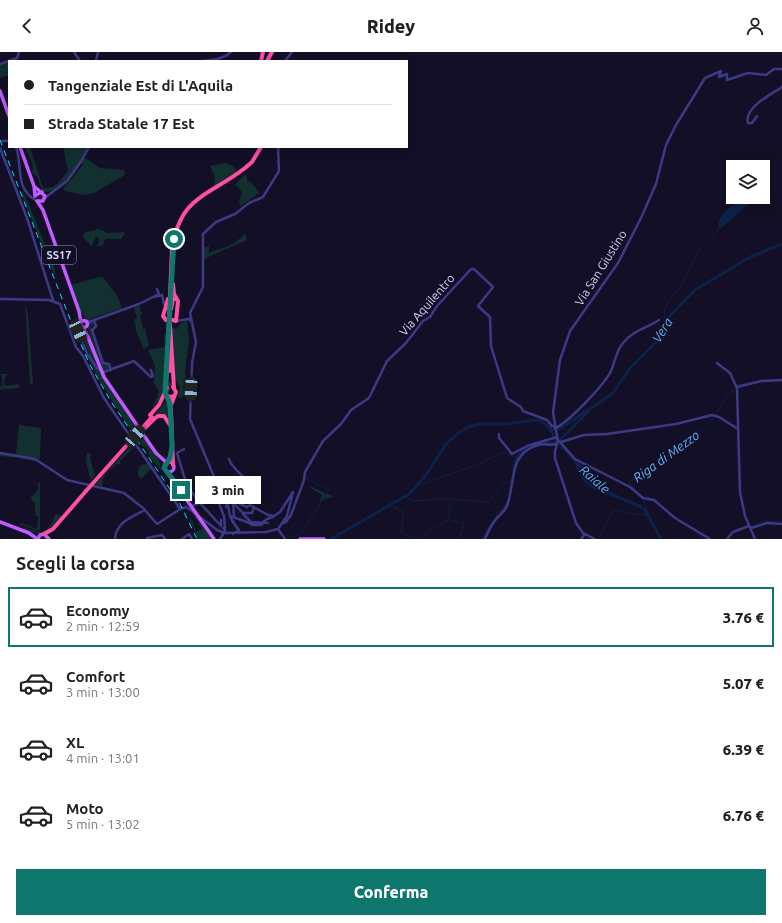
<!DOCTYPE html>
<html lang="it">
<head>
<meta charset="utf-8">
<style>
	:root { --surface:#fff; --page:#f2f2f2; --text:#202124; --muted:#757577; --line:#e0e0e0; --accent:#0f766e }
	body { margin:0; font-family:Ubuntu,sans-serif; background:var(--page); color:var(--text); height:100vh; display:flex; flex-direction:column; font-size:15px; white-space:nowrap }
	* { box-sizing:border-box; margin:0 }
	p { font-size:13px; color:var(--muted) }
	.icon { flex:none; width:22px; height:22px; fill:none; stroke:currentColor; stroke-width:2; stroke-linecap:round; stroke-linejoin:round }
	.map { position:relative; height:487px; overflow:hidden }
	.side { display:flex; flex-direction:column; background:var(--surface); flex:1 }
	.side>* { flex:none }
	.guide { position:absolute; left:8px; top:8px; width:400px; height:88px; border-radius:0px; box-shadow:0 2px 10px #0003; display:grid; align-content:center; height:88px; padding:0 16px; background:var(--surface) }
	.buttons { position:absolute; left:726px; top:108px; display:grid; gap:8px }
	.buttons a { display:grid; place-items:center; width:44px; height:44px; border-radius:0px; background:var(--surface); box-shadow:0 2px 10px #0003; font-size:20px }
	.end { position:absolute; width:18px; height:18px; margin:-9px; border:5px solid #0f766e; background:#fff; box-shadow:0 0 0 2px #fff }
	.from { border-radius:50% }
	.bubble { position:absolute; height:28px; border-radius:0px; background:var(--surface); box-shadow:0 2px 10px #0003; font-size:13px; font-weight:800; line-height:28px; text-align:center }
	.car { position:absolute; width:12px; height:24px; margin:-12px -6px; border-radius:5px; box-shadow:0 0 3px 1px #0007; background:linear-gradient(#222 24%,#8ab4d8 0 40%,#222 0 76%,#8ab4d8 0 86%,#222 0) }
	.guide b { display:flex; align-items:center; gap:14px; height:38px; font-size:15px }
	.guide b+b { border-top:1px solid var(--line) }
	.guide i { width:10px; height:10px; background:var(--text) }
	ul { padding:0; list-style:none }
	li { display:flex; align-items:center; gap:12px; height:60px; margin:0 8px 6px; padding:0 8px; border:2px solid transparent; border-radius:0px }
	li div { flex:1 }
	li b { display:block; font-size:15px }
	li em { font-style:normal; font-weight:800 }
	li.on { border-color:var(--accent) }
	li>.icon { width:36px; height:36px; stroke-width:1.5 }
	h2 { padding:0 16px; font-size:18px; line-height:48px }
	.action { display:flex; gap:8px; margin-top:auto; padding:8px 16px }
	.action a { flex:1; height:46px; border-radius:0px; background:var(--accent); color:#fff; font-size:16px; font-weight:800; line-height:46px; text-align:center }
	header { display:flex; justify-content:space-between; align-items:center; height:52px; padding:0 16px; background:var(--surface); font-size:18px; font-weight:800 }
	.map>svg:first-child { display:block }
	.green { fill:#12302f }
	.water { fill:#0c2248 }
	.lines { fill:none; stroke-linecap:round; stroke-linejoin:round }
	.stream { stroke:#0c2248; stroke-width:1 }
	.river { stroke:#0c2248; stroke-width:3 }
	.highway-tunnel { stroke:#312d47; stroke-width:4; stroke-dasharray:4 2; stroke-linecap:butt }
	.minor { stroke:#3d3a85; stroke-width:2.5 }
	.major { stroke:#c25bff; stroke-width:3.5 }
	.highway { stroke:#ff4fa3; stroke-width:4 }
	.rail { stroke:#00e5ff; stroke-width:1; stroke-dasharray:6 5; stroke-linecap:butt }
	.highway-bridge { stroke:#ff4fa3; stroke-width:4 }
	.route { stroke:#0f766e; stroke-width:5 }
	.labels { text-anchor:middle; stroke-width:3; stroke-linejoin:round; paint-order:stroke }
	.shield { fill:#130f26; stroke:#9e99be; stroke-width:1 }
	.shield-label { font-size:11px; font-weight:bold; fill:#d9d4ff }
	.street-label { font-size:12px; fill:#d9d4ff; stroke:#130f26 }
	.water-label { font-size:13px; font-style:italic; fill:#62b6ff; stroke:#130f26 }
</style>
</head>
<body>
<header><svg class="icon" aria-label="back" viewBox="0 0 24 24"><path d="M15 5l-7 7 7 7"/></svg>Ridey<svg class="icon" aria-label="person" viewBox="0 0 24 24"><circle cx="12" cy="8" r="4"/><path d="M4 21q1-7 8-7t8 7"/></svg></header>
<div class="map">
<svg width="782" height="487" viewBox="0 0 782 487">
	<rect width="100%" height="100%" fill="#130f26"/>
	<path class="green" d="M9 10V23L0 26V13Z
		M25 95H30L43 136C56 138 61 127 68 119L63 95H88C81 108 60 147 42 139L37 124 32 121 33 113Z
		M84 105 100 116 124 118 125 123 94 141 84 143 65 139 63 137 83 113 80 111Z
		M226 111 234 115 238 121 214 134 215 125 210 114Z
		M244 123 247 124V128L253 132 259 141 241 154 239 149 242 141 239 136 235 133Z
		M20 138 25 143 53 212 55 217 54 223Z
		M98 177 108 181 124 180 125 182 121 187H105L103 194H96L99 190V186L95 185 92 195 83 185 84 181Z
		M245 181 247 188 204 207V196L209 194V201C226 194 232 196 245 181Z
		M99 225H103L116 242 122 256 87 268 81 260 71 233Z
		M25 251 28 263 33 331 30 332Z
		M139 253 142 262 140 264 143 277 145 276 149 293 144 297 137 282 134 268 137 265 134 256Z
		M79 265 80 273 84 277 99 315 90 303 74 267Z
		M187 269 189 287 185 321 188 332 185 344 180 347 178 344 180 335 175 327 172 276 177 277 181 271Z
		M94 270 95 272 91 275V280L102 309 108 312 109 316 105 318 102 317 89 281 88 275Z
		M164 282 167 284C166 309 171 337 152 357L159 340 153 330 154 329 155 314 148 298 165 295Z
		M79 287 137 375 132 380 100 330Z
		M1 322H8L4 327 5 334 19 332V336L0 338V335L3 333Z
		M165 350 168 351 169 367 165 363H155Z
		M19 373 41 376 40 406 38 410 21 406 0 404V400L16 402Z
		M141 381 144 388 147 389 159 408 162 420 150 405 147 395 142 394 137 386Z
		M134 390 139 397 133 396 120 409 121 413 117 412C111 417 100 425 103 434L95 433Z
		M88 400 91 403 90 406 95 424 91 428C89 422 83 405 88 400Z
		M145 412 151 413 152 416 141 427C137 423 137 418 141 413Z
		M38 430 40 431V477L38 479 23 473 17 474 22 471 37 477 38 464 35 463V451L32 449 31 445 38 438Z
		M309 435H312L334 445 325 447 319 451 322 443Z
		M191 459 195 462 212 487H198L189 466 193 469 196 480 202 477Z
		M55 462 62 464C48 480 43 486 22 476L24 475C42 483 49 481 55 462Z"/>
	<path class="water" d="M746 145H762L744 155V156L719 178C716 161 734 153 746 145Z"/>
	<g class="lines">
		<path class="stream" d="M666 269 664 261 667 251 680 236 697 201 718 178
			M738 333 748 331
			M716 362 723 349 736 334
			M417 434 479 412 502 400 516 405
			M639 441 629 430 668 405 707 373 715 364
			M405 445 413 449 433 448 435 446 489 450 504 432 511 429
			M643 446 648 460
			M451 448 448 467 464 472 459 487
			M389 453 404 460 401 481 415 487
			M754 473 766 469 782 470
			M293 486 302 480 329 438 306 426
			M418 487 448 468
			M598 487 613 459C624 457 635 465 646 462"/>
		<path class="river" d="M592 356 613 341 630 316 657 289 663 281 667 267 695 238 750 205 782 192
			M550 377 556 387
			M560 388 588 360
			M560 393 576 410 613 443 640 454 645 458 661 487
			M576 410C583 432 592 436 612 443
			M514 420C513 404 527 390 544 391 549 391 551 392 556 390
			M331 487 409 442 426 423 446 392 457 382 468 375 480 372H508L534 368 540 369 552 377 556 378 564 374 592 355
			M483 487 494 468 504 457 507 451"/>
		<path class="highway-tunnel" d="M166 346 170 329"/>
		<path class="minor" d="M74 0 80 9
			M96 9 98 0
			M201 9C212 8 222 8 231 0
			M285 9 292 0
			M0 12 17 6 19 0
			M757 64 752 71H748C744 55 772 42 782 35
			M2 89H9
			M16 95C23 115 14 137 37 149
			M0 96 27 166 53 248
			M46 145 67 129 80 111 89 95
			M154 245 162 243 164 252
			M0 247 49 248 60 252 76 295 83 304 104 346 180 457
			M94 268 96 274 92 278 103 311 109 312 111 318
			M86 269H92
			M176 269 189 267 192 270
			M75 272 88 304
			M87 273 94 268 139 252 159 242 157 237
			M86 303 89 304 97 316 104 320 134 309 151 325 153 324 151 318
			M717 311 730 321 737 336 740 440 745 464 755 487
			M737 335 761 329 782 328
			M555 376C568 371 604 333 611 319 615 310 616 299 623 291 632 279 647 276 659 268
			M499 382V386L512 402 527 394 557 385
			M558 389 561 390 584 383 607 382 676 372 712 363 719 365 738 377
			M560 390 575 407 630 435 643 446 654 448 675 466 710 487
			M184 397 177 401 187 434 200 451 221 474V468
			M0 401 35 407 67 428 124 441 143 456 157 472 182 456
			M229 407C233 420 251 426 252 440 252 445 250 448 250 453
			M227 426 233 436 230 438V444L227 441
			M224 431 228 435
			M217 432C228 439 227 453 230 464 232 470 236 474 239 478L233 482
			M233 437 238 442 241 450
			M233 445 237 450
			M228 446 243 461H252L254 455
			M230 446 235 444 240 452 247 455 250 453
			M199 450 225 442
			M223 451 227 450 226 455
			M233 452 234 464
			M250 453 268 463 274 464 280 460 293 440 287 464 278 477
			M192 454 199 451
			M183 456 186 455 195 461
			M243 462 250 469
			M230 464 247 470 268 471
			M200 465 217 478 225 481V477L223 476
			M247 470 252 473H262
			M263 470 267 467 273 465
			M283 471 286 470 291 463 304 428 305 420 323 389 341 372 351 358 369 346 387 309 406 291 423 269 430 265 437 254 471 217H474L493 235 478 254 490 265 491 294 507 346 521 355 523 359 547 368 552 374H555
			M751 476 767 471 782 472
			M225 477 224 464 216 444 218 439 217 432 190 367 192 311 196 290 190 261 203 235V182L216 170 235 162 249 151 263 145 279 119 278 95
			M278 477 285 487
			M225 481 266 480 278 477
			M147 486 162 483 165 487
			M115 487C116 470 132 465 145 458
			M182 487 189 482 192 487
			M220 487 224 481
			M485 487C488 480 492 472 497 466 501 462 505 459 507 454 516 429 508 402 538 393 544 391 550 394 556 392
			M581 487 585 482
			M595 487 583 481 576 471 555 406V399L558 389 553 361 560 308 570 279 618 211 641 166 656 132 666 93 676 73 705 26 721 19 719 25 727 22V28L748 21 766 23 774 17H782
			M727 487 733 480 749 474"/>
		<path class="major" d="M0 39 9 64
			M20 95 34 134 35 144
			M35 135 45 144 43 149H37
			M36 143 42 140
			M37 149 43 158 79 259 81 271
			M80.5 272a3.5 3.5 0 1 1 7 0a3.5 3.5 0 1 1-7 0Z
			M82 275 88 285 104 325 156 401 167 411
			M164 415a5 5 0 1 1 10 0a5 5 0 1 1-10 0Z
			M168 421 214 487
			M0 470 29 481 37 487
			M38 487 40 483 44 482 49 487
			M300 487H324"/>
		<path class="highway" d="M261 9 263 0
			M267 9 272 0
			M173 232 174 242 178 249 176 269 173 268
			M171 257 173 247H177
			M166 268 163 264 168 247
			M170 272 174 336
			M170 299V319
			M167 336 165 339 166 343 170 345 174 344
			M166 337 172 198C180 143 208 145 245 116L252 110 261 95
			M168 344 171 359 173 413
			M171 353 176 340 173 335
			M150 363 159 353 165 340
			M154 367 158 364H164L170 373
			M168 410 171 402
			M44 482 53 477 86 439"/>
		<path class="rail" d="M0 88 72 272 90 313 110 348 180 452 197 487"/>
		<path class="highway-bridge" d="M166 268H173
			M145 376 154 367
			M86 439 152 365"/>
	</g>
	<g class="lines">
		<path class="route" d="M174 187 165 340 170 352 172 394 170 406 164 416 181 438"/>
	</g>
	<g class="labels">
		<rect class="shield" x="42" y="194" width="34" height="18" rx="3"/>
		<g class="shield-label">
			<text x="59" y="207">SS17</text>
		</g>
		<g class="street-label">
			<text transform="translate(601 216) rotate(-58)" y="4">Via San Giustino</text>
			<text transform="translate(427 253) rotate(-49)" y="4">Via Aquilentro</text>
		</g>
		<g class="water-label">
			<text transform="translate(662 278) rotate(-58)" y="5">Vera</text>
			<text transform="translate(666 404) rotate(-36)" y="5">Riga di Mezzo</text>
			<text transform="translate(595 427) rotate(41)" y="5">Raiale</text>
		</g>
	</g>
</svg>
<div class="buttons">
<a><svg class="icon" aria-label="layers" viewBox="0 0 24 24"><path d="M12 4l9 5-9 5-9-5zM3 14l9 5 9-5"/></svg></a>
</div>
<i class="end from" style="left:174px;top:187px"></i>
<i class="end" style="left:181px;top:438px"></i>
<div class="bubble" style="left:195px;top:424px;width:66px">3 min</div>
<i class="car" style="left:78px;top:279px;rotate:155deg"></i>
<i class="car" style="left:191px;top:337px;rotate:183deg"></i>
<i class="car" style="left:135px;top:384px;rotate:41deg"></i>
<div class="guide">
<b><i class="from"></i>Tangenziale Est di L'Aquila</b>
<b><i></i>Strada Statale 17 Est</b>
</div>
</div>
<section class="side">
<h2>Scegli la corsa</h2>
<ul>
<li class="on"><svg class="icon" aria-label="car" viewBox="0 0 24 24"><path d="M5 17H2v-5l4-1 3-4h7l3 4 3 1v5h-3M9 17h6M6 11h13"/><circle cx="7" cy="17" r="2"/><circle cx="17" cy="17" r="2"/></svg><div><b>Economy</b><p>2 min · 12:59</p></div><em>3.76 €</em></li>
<li><svg class="icon" aria-label="car" viewBox="0 0 24 24"><path d="M5 17H2v-5l4-1 3-4h7l3 4 3 1v5h-3M9 17h6M6 11h13"/><circle cx="7" cy="17" r="2"/><circle cx="17" cy="17" r="2"/></svg><div><b>Comfort</b><p>3 min · 13:00</p></div><em>5.07 €</em></li>
<li><svg class="icon" aria-label="car" viewBox="0 0 24 24"><path d="M5 17H2v-5l4-1 3-4h7l3 4 3 1v5h-3M9 17h6M6 11h13"/><circle cx="7" cy="17" r="2"/><circle cx="17" cy="17" r="2"/></svg><div><b>XL</b><p>4 min · 13:01</p></div><em>6.39 €</em></li>
<li><svg class="icon" aria-label="car" viewBox="0 0 24 24"><path d="M5 17H2v-5l4-1 3-4h7l3 4 3 1v5h-3M9 17h6M6 11h13"/><circle cx="7" cy="17" r="2"/><circle cx="17" cy="17" r="2"/></svg><div><b>Moto</b><p>5 min · 13:02</p></div><em>6.76 €</em></li>
</ul>
<div class="action"><a>Conferma</a></div>
</section>
</body>
</html>
